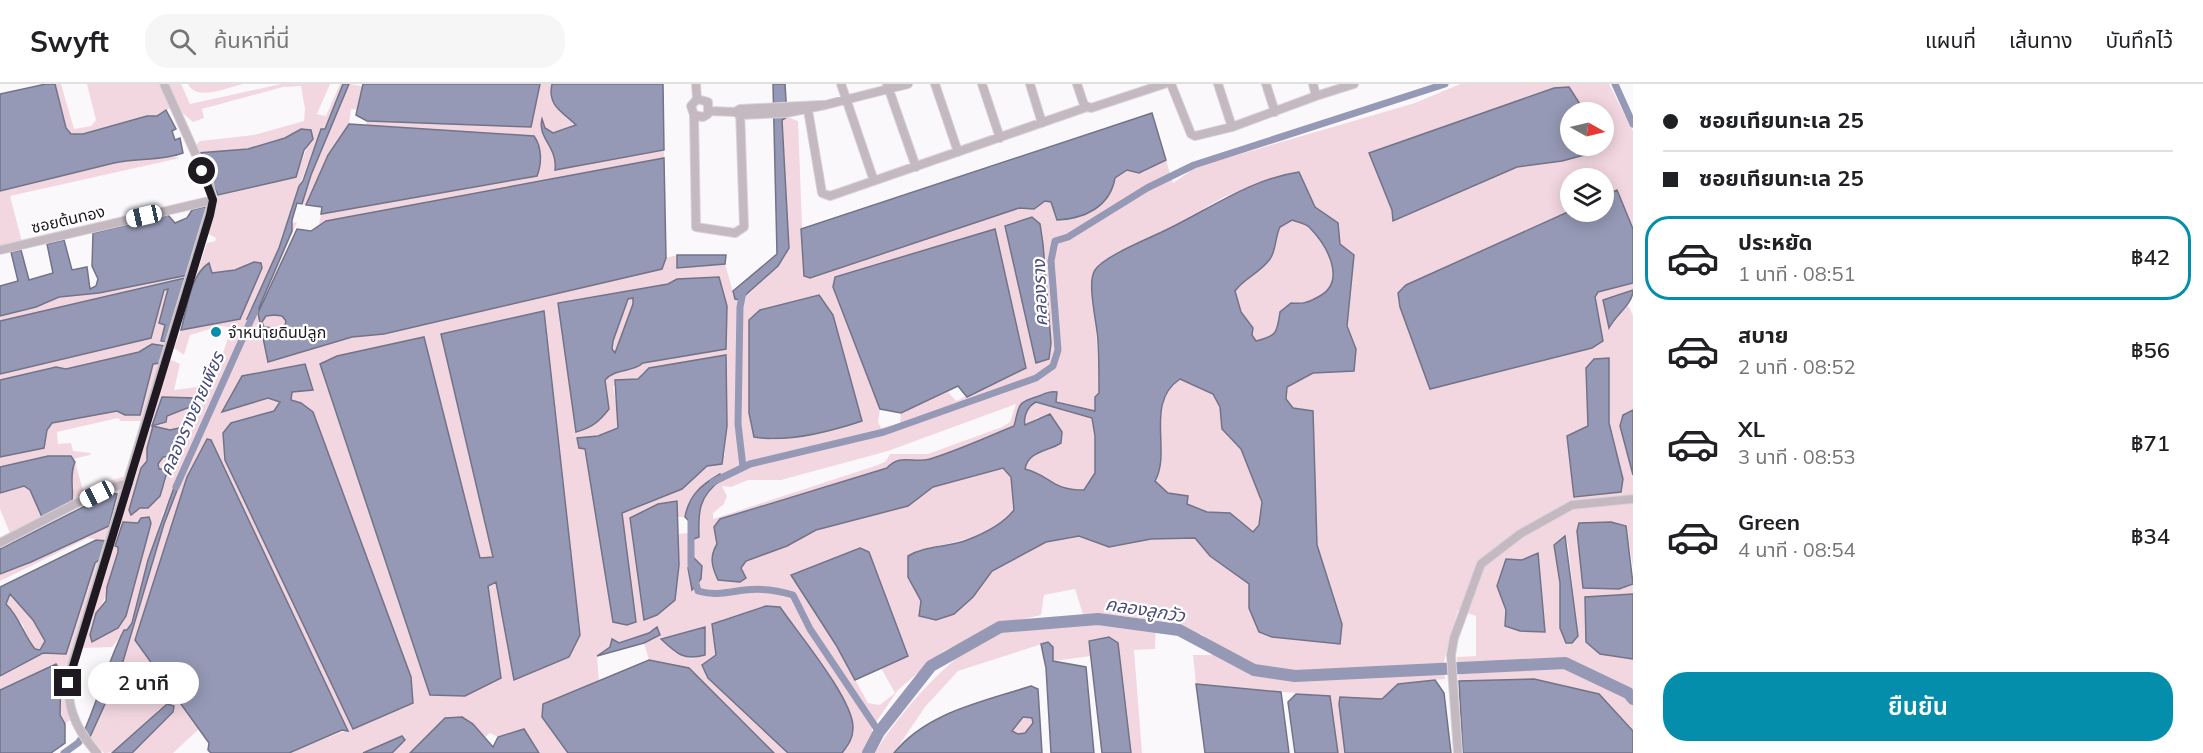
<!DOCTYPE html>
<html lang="th">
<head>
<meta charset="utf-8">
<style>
	:root { --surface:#fff; --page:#f6f6f6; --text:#202124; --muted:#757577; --line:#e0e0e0; --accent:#058eac }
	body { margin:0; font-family:Mulish,"Noto Sans Thai",sans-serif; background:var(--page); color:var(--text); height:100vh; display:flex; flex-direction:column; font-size:22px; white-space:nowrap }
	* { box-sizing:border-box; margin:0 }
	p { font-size:20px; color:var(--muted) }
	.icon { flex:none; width:33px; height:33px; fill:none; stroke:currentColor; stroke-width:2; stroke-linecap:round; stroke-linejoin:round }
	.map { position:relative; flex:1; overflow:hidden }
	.drawer { display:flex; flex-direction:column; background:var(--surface); width:570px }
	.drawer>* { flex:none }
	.hud { display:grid; align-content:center; height:132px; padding:0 30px; background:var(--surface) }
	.needle { width:39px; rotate:98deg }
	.controls { position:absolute; left:1560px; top:18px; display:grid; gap:12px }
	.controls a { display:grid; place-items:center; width:54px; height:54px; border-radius:50%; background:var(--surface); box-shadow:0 3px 15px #0003; font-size:30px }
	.end { position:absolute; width:27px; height:27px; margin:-14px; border:8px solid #1f1921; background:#fff; box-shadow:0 0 0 3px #fff }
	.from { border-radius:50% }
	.bubble { position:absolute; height:42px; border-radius:21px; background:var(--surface); box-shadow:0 3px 15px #0003; font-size:20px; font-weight:600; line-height:42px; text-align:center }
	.car { position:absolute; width:18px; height:36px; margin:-18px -9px; border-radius:8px; box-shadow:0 0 4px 2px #0007; background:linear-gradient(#fff 24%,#345 0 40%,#fff 0 76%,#345 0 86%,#fff 0) }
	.hud b { display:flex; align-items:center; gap:21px; height:57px; font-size:22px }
	.hud b+b { border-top:2px solid var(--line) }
	.hud i { width:15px; height:15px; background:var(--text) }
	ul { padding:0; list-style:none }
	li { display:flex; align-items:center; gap:18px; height:84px; margin:0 12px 9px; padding:0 18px; border:3px solid transparent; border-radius:24px }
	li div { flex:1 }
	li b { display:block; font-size:22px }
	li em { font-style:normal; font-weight:600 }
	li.active { border-color:var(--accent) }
	li>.icon { width:54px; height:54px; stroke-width:1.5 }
	.cta { display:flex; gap:12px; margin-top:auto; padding:12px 30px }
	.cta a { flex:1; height:69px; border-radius:24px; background:var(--accent); color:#fff; font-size:24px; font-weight:600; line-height:69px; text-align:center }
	header { display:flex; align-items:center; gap:36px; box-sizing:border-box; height:84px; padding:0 30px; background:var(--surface); border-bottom:2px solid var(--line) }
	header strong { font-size:28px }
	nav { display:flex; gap:33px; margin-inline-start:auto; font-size:21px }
	.search { width:420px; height:54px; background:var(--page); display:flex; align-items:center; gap:15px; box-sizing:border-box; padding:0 21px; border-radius:24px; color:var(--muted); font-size:22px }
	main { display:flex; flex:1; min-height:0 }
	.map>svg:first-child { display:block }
	.green { fill:#f3d7e0; fill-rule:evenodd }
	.water { fill:#9599b5; stroke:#727389; stroke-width:1.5; fill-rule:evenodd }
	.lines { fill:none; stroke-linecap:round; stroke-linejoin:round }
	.canal { stroke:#9599b5; stroke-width:7 }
	.river { stroke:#9599b5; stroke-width:12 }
	.minor-casing { stroke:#d8d4d9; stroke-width:10 }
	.minor { stroke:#c4b9c1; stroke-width:8 }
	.route { stroke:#1f1921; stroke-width:8 }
	.poi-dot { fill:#058eac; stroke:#fff; stroke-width:2 }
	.labels { text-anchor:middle; stroke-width:4.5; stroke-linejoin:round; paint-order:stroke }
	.street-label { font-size:16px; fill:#1f1921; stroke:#fff }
	.poi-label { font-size:16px; fill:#1f1921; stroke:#fff; text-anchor:start }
	.water-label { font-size:18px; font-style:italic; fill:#484c78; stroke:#fff }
</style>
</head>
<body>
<header>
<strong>Swyft</strong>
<div class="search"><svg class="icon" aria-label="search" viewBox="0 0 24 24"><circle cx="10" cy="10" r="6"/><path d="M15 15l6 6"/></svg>ค้นหาที่นี่</div>
<nav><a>แผนที่</a><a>เส้นทาง</a><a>บันทึกไว้</a></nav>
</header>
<main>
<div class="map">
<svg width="1633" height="669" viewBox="0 0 1633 669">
	<rect width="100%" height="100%" fill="#fbf8fc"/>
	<path class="green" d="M55 0H61L74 45 91 42 96 36 87 0H160L170 24 157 32H147L82 50 71 51 66 44Z
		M167 0H181L190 20 281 0H330L317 30 326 32 340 0H343L325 45 321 46 292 121 279 164 247 234 256 226 292 147 293 139 297 138 259 229 269 278 352 253 384 250 662 185 666 174 677 171V184L725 180 735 215 750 209 778 182 789 164 782 36 787 33 798 37 804 192 810 194 1019 124 1034 125 1045 117 1051 118 1057 131 1078 135C1096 123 1112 116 1115 94L1127 86 1140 89 1166 76 1173 99 1196 83 1415 19 1460 0H1609L1633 47V145L1617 106 1604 112V94H1570V127L1406 201 1398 209 1400 223 1430 305 1592 264 1603 257 1595 213 1598 208 1633 199V206L1604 216 1609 243 1615 232 1628 221 1633 232V326L1623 331 1620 342 1633 391V483L1626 442 1619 505 1633 500V510L1585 514 1586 558 1633 575V647L1599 610 1534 595 1459 597 1457 573 1476 572V532L1458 526 1444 577 1445 595 1398 600 1382 615 1339 620 1345 669H1338L1330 612 1196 600 1193 571H1212L1203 551 1156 537 1155 565 1134 566 1142 669H1131L1118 559 1109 553 1088 557 1091 572 1053 577 1048 558 958 587 925 623 894 669H875C898 630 958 560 1003 547 1023 541 1063 542 1086 540L1075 505 1044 511 1041 531 997 541 942 568 898 606 872 644V654L862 669H842L852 655 795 545 780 523 766 522 721 536 716 571 702 581 708 594 788 669H774L689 584 649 576 644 559 659 551C639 548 614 560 597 572L599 598 543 620 542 634 568 669H539L523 646 498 653 490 649 484 654 473 640 445 634 410 669H392L405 656 402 652 363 669H289L347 646 211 356 207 355 187 393 135 556 199 645 173 669H132L173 628 159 625C145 641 126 669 104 669L90 653 105 621 113 588 121 583 164 440 180 397 163 429 132 539 112 563 82 564 169 275 180 280 174 306 212 301 230 248 229 243 220 242 190 251 184 271 174 264 181 246 240 235 254 178 235 186 212 189 209 179 195 194 207 159 215 157 216 154 208 150 218 111 296 93 309 58 301 45 285 54 248 65 198 69 194 63 200 57 254 51 304 37 305 25 301 2 283 3 202 25 204 34 193 38 178 25ZM1569 3 1585 28H1604V62H1598L1588 70 1562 77 1517 83 1393 136 1392 126 1369 69 1454 39ZM1299 88 1315 123 1338 139 1340 160 1354 171 1347 242 1356 265 1287 303 1286 315 1293 324 1313 328 1317 461 1342 540 1340 560 1272 553 1259 548 1249 524V500L1210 472 1195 454 1151 455 1109 463 1079 452 1046 458 992 487 973 513 921 517 908 493 918 466C952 459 990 454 1014 426L1011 392 1003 384 933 403 908 422 816 446 787 462 746 477 741 484 712 468 731 431 887 384C901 369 914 380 931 375 959 366 987 353 1014 342 1020 320 1017 319 1039 312 1046 309 1049 307 1057 308L1056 317 1095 327V313L1099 309C1098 268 1094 227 1095 185L1129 162 1167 146 1224 113 1283 90ZM1005 142 1043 161 1051 259 1036 279ZM677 195 726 265 643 279C632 289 615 285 605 296L558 219 668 200ZM833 203 1026 284 956 317 948 308 901 329 900 339 881 344 878 338 880 325ZM543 227 580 551 497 498 488 502 501 594 424 253 480 475 493 473 441 251ZM749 236 841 344 773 356 754 352 749 329ZM726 272 725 371 707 382 682 405 621 429 636 538 613 537 585 365 577 354 598 352 618 344 619 335 613 302 638 295 643 288ZM1609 275V339L1623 395 1600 410 1574 413 1567 352 1588 342ZM305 281 292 308 291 317 225 376 231 339 275 327 280 318 268 314 223 327ZM162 313 191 314 195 321 167 332 166 338 159 339ZM1016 320 1010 338 1002 343 928 370H890L886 377 878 381 713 435V429L724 420 727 412 722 402 731 403 748 396H781L888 367ZM154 343 170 346 184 343 183 360 169 373H163L158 380 159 385 168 386 165 400 148 424H140L141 384 147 377ZM720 390V396C696 414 700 427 694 455L688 449 679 450V481L675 516 644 535 658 420 676 418V433H685C689 412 701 400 720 390ZM138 439 118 544 102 552 96 529C109 513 111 488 118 467V462H115ZM1565 453 1568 461 1578 552 1560 544V499L1554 461ZM869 468 908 571 881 584 895 609 880 621 868 619 836 561 791 491ZM1538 469 1545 547 1505 542 1506 526 1497 502 1506 476H1522ZM704 543 705 571 691 575 662 555Z
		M188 0H243C229 3 196 18 188 0Z
		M349 0 362 2 358 26 351 25 349 40 328 71 306 121 302 120 311 91Z
		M540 0H552C547 22 563 28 576 41L553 49 545 44 543 37 544 53C554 60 557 74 555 86L664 66V74L326 137 319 141 321 130 537 92C542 80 542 63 534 52L366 41 367 37 530 43Z
		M164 71 180 74 10 112 22 158 0 164V107L115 79Z
		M1292 135C1297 138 1304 139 1308 143 1321 155 1340 183 1333 201 1326 217 1295 223 1280 228 1277 249 1277 251 1256 258L1252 251 1253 244 1241 228 1235 208C1244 194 1260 189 1270 175 1276 167 1275 153 1280 143Z
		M188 191 185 194 0 237V232L36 223 58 213 99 209Z
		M169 204 159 239 165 241 166 262 152 260 139 268 66 285 56 283 0 296V290L150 254 164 206Z
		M633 214V220L616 270 612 265 613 257 628 215Z
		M274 231 282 232 286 237 284 245 264 243 262 238 266 232Z
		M161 279 145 334 141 337H121L118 334 57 348 58 360 71 359 73 367 91 369 90 371 73 375 71 372H48L0 383V373L44 364 47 346 52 339 117 327 125 331 141 328V317L153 280Z
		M1180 295 1213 310 1220 323 1222 345 1241 365 1262 418 1259 441 1253 448 1230 429 1208 428 1186 420 1187 412 1168 409 1154 397C1174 367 1143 320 1180 295Z
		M1036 318 1092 334 1095 352V389L1084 406C1072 406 1061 406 1050 399 1038 391 1043 389 1025 385 1027 371 1036 369 1049 366L1062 349 1054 339 1038 333 1025 342C1023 332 1028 323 1036 318Z
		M75 378 83 406 128 391 123 398 109 399 10 449 0 425V409L24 402 30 406 42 432 74 405 71 389Z
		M121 406 107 457 88 454 0 497V490L31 478 93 447 102 446 117 410 111 409Z
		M103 473 65 604 70 636 65 640 60 631 61 588 13 599 0 606V592L43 569H66L95 478Z
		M10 510 33 536 45 557 40 567 35 566 27 555 23 541 6 521Z
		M1023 633 1032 634 1033 639 1025 649 1018 651 1012 647Z"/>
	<path class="water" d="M46 0H55L66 44 71 50H83L147 32H157L166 26 176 45 172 47 175 56 180 54 183 69C162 77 136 74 114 79 76 88 38 98 0 107V10Z
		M343 0H349L311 91 302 120 297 119 292 136V147L258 226 253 233 247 235 279 164 299 102 303 97 321 45H325Z
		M363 0H540L531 43 367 37 356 31Z
		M552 0H663L664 66 555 86C558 63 537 54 542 35L545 44 553 49 576 41C563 28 547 22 552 0Z
		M773 0H785L787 33 782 36 789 164 778 182 740 216 735 215 733 207 777 170Z
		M1569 3 1585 28H1570V62H1598L1588 70 1562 77 1517 83 1393 137 1392 126 1369 69 1554 4Z
		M1152 29 1166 76 1139 89 1127 86 1115 94C1110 123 1084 135 1057 136L1051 118 1045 117 1034 125 1019 124 810 194 804 192 801 145Z
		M349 40 534 52C542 63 542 80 537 92L321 130 322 123 306 121 328 71Z
		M301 45 311 46 313 55 304 66 296 93 218 111 198 69 248 65 285 54Z
		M664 74 666 174 662 185 384 250 352 253 268 278 258 229 297 145 311 147 326 137ZM274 231 282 232 286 237 284 245 264 243 262 238 266 232Z
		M1299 88 1315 123 1338 139 1340 160 1354 171 1347 242 1356 265 1354 287 1313 289 1287 303 1286 315 1293 324 1313 327 1317 461 1342 540 1340 560 1272 553 1259 548 1249 524V500L1210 472 1195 454 1151 455 1109 463 1079 452 1046 458 992 487 973 513 954 530 936 536 919 532 921 517 908 493V472C926 461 947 464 967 456 983 450 1003 440 1014 426L1011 393 1003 384 933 403 908 422 816 446 787 462 746 477 741 484 746 494 740 498 718 496C712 483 709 473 717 460L714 443 720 435 887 384C901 369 913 380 930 375 959 366 987 353 1014 342 1020 320 1016 319 1039 312 1046 309 1050 307 1057 308L1056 318 1095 327V313L1099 309C1099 292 1099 275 1098 258 1098 242 1086 199 1095 186 1104 172 1150 154 1166 146 1210 125 1250 95 1299 88ZM1292 136C1297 138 1305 139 1309 143 1327 161 1348 198 1318 213 1307 219 1303 220 1291 219L1280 228C1277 249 1277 252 1256 257L1252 251 1253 244 1241 228 1235 207C1244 194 1260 189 1270 175 1276 167 1275 153 1280 143ZM1180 295 1213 310 1220 323 1222 345 1241 365 1262 418 1259 441 1253 448 1230 429 1207 428 1187 420 1188 412 1168 409 1155 397C1172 367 1144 319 1180 295ZM1036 318 1092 334 1095 352V389L1084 406C1050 406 1052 392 1025 385 1028 367 1047 368 1061 359L1062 348 1050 330 1025 341C1023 332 1028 322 1036 318Z
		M1617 106 1633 145V199L1598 208 1595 213 1603 257 1592 264 1430 305 1400 223 1398 209 1406 201 1570 127 1604 128V112Z
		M207 122 188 191 99 209 59 213 36 223 0 232V202L18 197 11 168 21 166 29 196 53 189 47 160 64 156 72 186 87 183 90 205 96 202 98 195 92 182 93 149 168 131 175 139 187 134 192 126Z
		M1032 133 1040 140 1043 160 1051 259 1049 275 1036 279 1005 142Z
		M995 145 1026 284 967 313 958 302 901 329 880 325 833 203 835 193Z
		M677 171H726L725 180 677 184Z
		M254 178 261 179 262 184 240 235 181 246C187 225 190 191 209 179L212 189 235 186Z
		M719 193 727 222 726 265 643 279C632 289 615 284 605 296L609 325C599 338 591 344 576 348L558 219 668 200 677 195ZM633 214V220L615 269 612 265 613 257 628 215Z
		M185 194 168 258 161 257 165 241 159 239 168 205 164 206 151 254 0 290V237Z
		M1633 206C1633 220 1616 230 1609 244L1603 216Z
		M819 211 833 231 862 337C829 348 788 359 754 353L749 329V236L760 226Z
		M544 227 580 551 569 573 514 596 496 498 488 502 501 594 465 612 430 611 320 280 337 272 424 253 480 474 493 473 441 250Z
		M152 260 166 262 161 279 153 280 140 331H125L117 327 52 339 47 346 44 364 0 373V296L56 283 66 285 139 268Z
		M726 271 727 342 722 380 707 382 682 405 622 429 636 538 627 541 613 538 585 365 579 364 577 354 598 352 618 344 615 296 638 295 649 284Z
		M1609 274V339L1623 395 1621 408 1574 413 1567 352 1588 342 1586 284 1594 275Z
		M305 280 313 306 292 308 291 316 301 319 313 328 411 593 413 619 353 645 225 376 223 349 231 339 274 327 280 318 268 314 222 328 242 292Z
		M162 313 196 314 195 321 167 332 166 338 152 342Z
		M1633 326V391L1620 342 1623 331Z
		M153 342 170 346 184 343C184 357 179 373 163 373L158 380 159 385H168L160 412 148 424H140L131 431 129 426 141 384 147 377V364Z
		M207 355 211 356 348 647 342 646 289 669H211L208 666 209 659 135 556 187 393Z
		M48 372H71L75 378C69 392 74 403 72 417L42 433 30 406 24 402 0 409V383Z
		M720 390 721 396C699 412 698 427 699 453L694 455 690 438 685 433C689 411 701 401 720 390Z
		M181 396 164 440 121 584 113 588 105 620 90 653 85 645C99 613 108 577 124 546H127L132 539 148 476 176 398Z
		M111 409 117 410 109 442 31 478 0 490V465Z
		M677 417 679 481 675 516 657 531 644 536 630 434 658 420Z
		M149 433 151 439 149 447 126 532 118 544 92 558 90 551 96 529 106 517 107 503 118 468V463L115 462 123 438 138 439 141 434Z
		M1611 438 1626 442 1633 500 1619 505 1583 504 1577 447 1579 439Z
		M1565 452 1578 552 1572 559H1566L1560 544V499L1554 461Z
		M96 456 107 457 103 473 95 479 66 570 43 569 0 592V503ZM10 510 33 536 45 557 40 566 35 565C23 550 20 534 6 520Z
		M860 464 869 468 908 572 855 596 836 561 791 491Z
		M1538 469 1545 548 1520 547 1505 542 1506 526 1497 502 1506 475 1522 476Z
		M694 474 702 482 701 495 692 506 688 484Z
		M1633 510V575L1600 570 1586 558 1585 513Z
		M766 522 780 523C797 548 854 616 853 644 853 655 848 661 842 669H788L708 594 702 581 716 571 712 540Z
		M657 543 660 551 644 559 597 572 610 563 612 555 619 559 649 549Z
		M705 543V571C684 577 677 570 661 555Z
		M1109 553 1118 559 1131 669H1102L1089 557Z
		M1048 558 1053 563V577L1086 583 1094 669H1051L1046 584 1041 560Z
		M649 576 689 584 774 669H568L542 633 543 620Z
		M56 580 61 588 60 631 65 640V659L51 669H0V606Z
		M1534 595 1599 610 1633 647V669H1463L1459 597Z
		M1435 596 1444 609 1451 669H1345L1339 620 1340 613 1382 615 1398 600Z
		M1196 600 1281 608 1289 669H1205Z
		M1031 602 1038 605 1042 669H894C927 628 983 618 1031 602ZM1023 633 1032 634 1033 639 1025 649 1018 650 1012 647Z
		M1296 610 1330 612 1338 669H1295L1288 618Z
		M167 620 174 622 173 628 132 669H112Z
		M462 633 473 640 493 663 498 653 524 645 539 669H410L445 634Z
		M402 652 405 656 392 669H363Z"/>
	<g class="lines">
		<path class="canal" d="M1615 0 1633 40
			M743 383 738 340 740 223 743 208
			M713 398 750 380 884 348 1036 294 1053 282 1058 266 1051 177 1055 157 1068 153 1147 104 1194 81 1445 0
			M176 403 255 227
			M691 436V481L698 507C716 512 728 508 745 506 762 504 777 506 793 511L810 545 879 648
			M64 669 78 659 86 649"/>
		<path class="river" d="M868 669 879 648 931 582 1000 543 1098 535 1179 546 1254 586 1295 592 1565 579 1628 609 1633 615"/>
		<defs>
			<path id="minor" d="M696 0 697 15
				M841 0 874 97
				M887 0 916 83
				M935 0 958 68
				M982 0 1000 54
				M1030 0 1042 39
				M1077 0 1084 21 1091 24 1164 0
				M1171 0 1191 50 1195 52 1232 43 1316 12 1313 0
				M1218 0 1232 43
				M1266 0 1275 28
				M1316 12 1354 0
				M820 21H825L786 29 740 31 735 28 740 25Z
				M825 21 908 0
				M808 26 822 109 830 112 1087 23
				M709 27 735 28
				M694 31 703 33 708 30V18L697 15 691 22 694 31 696 143 735 149 744 143 740 25
				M0 166 213 116
				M0 459 102 406 129 399
				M97 669C74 643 64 619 71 584L213 116 209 100 164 0
				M1458 669 1451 571 1454 554 1481 480 1520 450 1572 421 1633 415"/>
		</defs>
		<use href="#minor" class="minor-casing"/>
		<use href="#minor" class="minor"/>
	</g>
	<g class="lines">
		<path class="route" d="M68 599 210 131 213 116 202 87"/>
	</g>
	<circle class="poi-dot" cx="216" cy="248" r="6"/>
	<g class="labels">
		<g class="street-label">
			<text transform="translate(68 135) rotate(-13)" y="6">ซอยต้นทอง</text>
		</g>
		<g class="poi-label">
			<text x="228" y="254">จำหน่ายดินปลูก</text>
		</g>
		<g class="water-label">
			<text transform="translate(1040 209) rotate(-92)" y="6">คลองราง</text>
			<text transform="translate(192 330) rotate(-66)" y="6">คลองรางยายเพียร</text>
			<text transform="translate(1145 526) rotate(9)" y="6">คลองลูกวัว</text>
		</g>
	</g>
</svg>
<div class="controls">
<a><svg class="needle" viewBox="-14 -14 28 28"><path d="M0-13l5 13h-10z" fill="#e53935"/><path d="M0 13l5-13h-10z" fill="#757577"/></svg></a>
<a><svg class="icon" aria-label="layers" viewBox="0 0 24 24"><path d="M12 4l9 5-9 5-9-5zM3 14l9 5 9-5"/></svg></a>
</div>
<i class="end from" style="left:202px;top:87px"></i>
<i class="end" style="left:68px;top:599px"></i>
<div class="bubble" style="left:88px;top:578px;width:111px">2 นาที</div>
<i class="car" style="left:144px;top:132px;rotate:257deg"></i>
<i class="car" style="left:97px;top:410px;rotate:243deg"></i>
</div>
<section class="drawer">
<div class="hud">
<b><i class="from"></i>ซอยเทียนทะเล 25</b>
<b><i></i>ซอยเทียนทะเล 25</b>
</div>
<ul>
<li class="active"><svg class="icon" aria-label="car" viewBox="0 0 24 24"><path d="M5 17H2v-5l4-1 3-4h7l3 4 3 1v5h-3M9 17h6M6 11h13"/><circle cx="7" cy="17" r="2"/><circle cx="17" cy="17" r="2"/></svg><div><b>ประหยัด</b><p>1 นาที · 08:51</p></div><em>฿42</em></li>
<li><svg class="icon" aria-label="car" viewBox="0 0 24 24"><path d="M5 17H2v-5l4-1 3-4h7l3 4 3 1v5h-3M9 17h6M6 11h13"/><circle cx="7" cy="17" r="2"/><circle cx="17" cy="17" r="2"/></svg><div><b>สบาย</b><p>2 นาที · 08:52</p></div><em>฿56</em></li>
<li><svg class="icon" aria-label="car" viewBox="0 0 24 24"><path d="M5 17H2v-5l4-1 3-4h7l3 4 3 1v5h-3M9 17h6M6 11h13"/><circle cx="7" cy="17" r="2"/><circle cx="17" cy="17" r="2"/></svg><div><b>XL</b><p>3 นาที · 08:53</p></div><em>฿71</em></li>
<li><svg class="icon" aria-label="car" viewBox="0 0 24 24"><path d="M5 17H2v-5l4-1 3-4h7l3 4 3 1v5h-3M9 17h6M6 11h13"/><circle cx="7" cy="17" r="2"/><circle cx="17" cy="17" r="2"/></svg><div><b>Green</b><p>4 นาที · 08:54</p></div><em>฿34</em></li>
</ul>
<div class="cta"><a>ยืนยัน</a></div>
</section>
</main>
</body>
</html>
